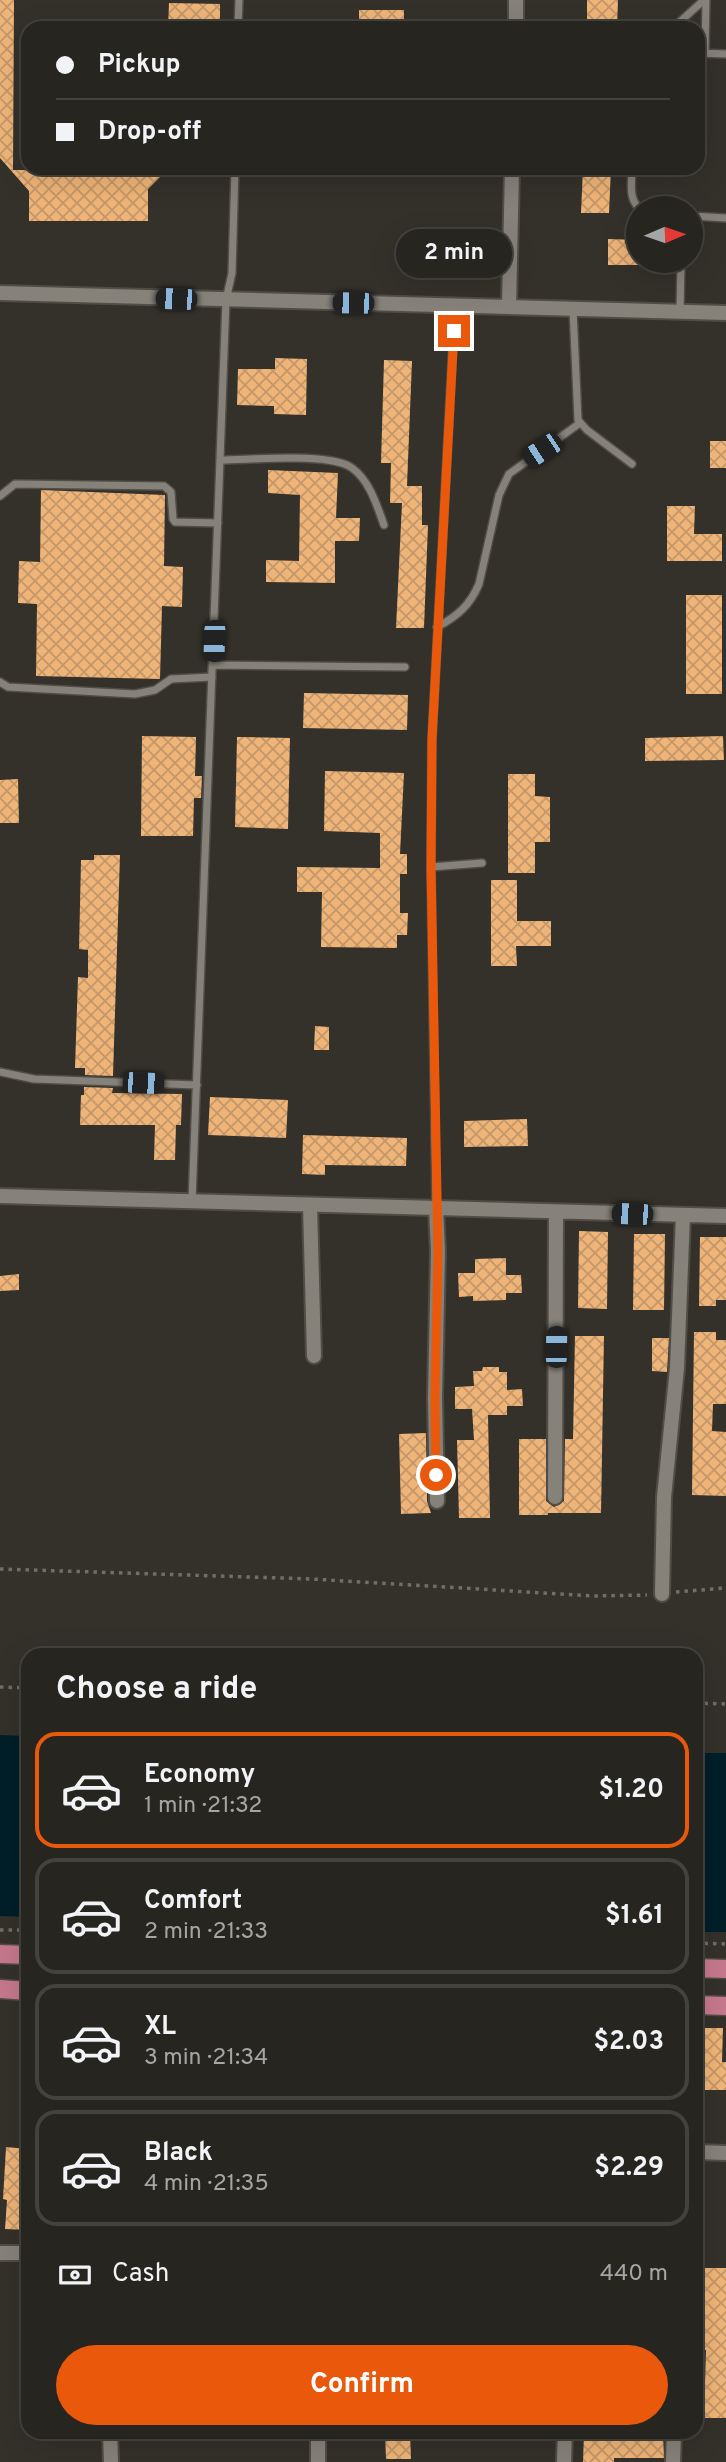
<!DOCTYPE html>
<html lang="en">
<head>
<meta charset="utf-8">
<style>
	:root { --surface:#272520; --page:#33312d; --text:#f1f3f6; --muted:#a4a5a5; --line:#43423e; --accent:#ea580c }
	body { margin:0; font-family:Overpass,sans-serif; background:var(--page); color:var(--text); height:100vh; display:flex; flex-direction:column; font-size:26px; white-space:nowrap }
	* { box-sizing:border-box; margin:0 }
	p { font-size:23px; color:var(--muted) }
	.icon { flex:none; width:38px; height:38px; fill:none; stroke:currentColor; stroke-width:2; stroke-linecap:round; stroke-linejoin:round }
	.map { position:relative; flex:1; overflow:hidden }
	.sheet { position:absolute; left:21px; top:1648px; width:682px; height:791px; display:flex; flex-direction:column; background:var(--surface); border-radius:21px; box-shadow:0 7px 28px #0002,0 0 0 2px var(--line) }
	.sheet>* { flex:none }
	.banner { position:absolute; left:21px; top:21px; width:684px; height:154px; border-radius:21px; box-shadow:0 7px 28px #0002,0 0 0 2px var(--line); display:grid; align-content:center; height:154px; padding:0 35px; background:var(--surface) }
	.needle { width:46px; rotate:88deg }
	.fabs { position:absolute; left:626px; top:196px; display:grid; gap:14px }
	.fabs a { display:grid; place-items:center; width:77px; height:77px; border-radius:50%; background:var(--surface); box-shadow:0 7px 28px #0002,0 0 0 2px var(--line); font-size:35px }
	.end { position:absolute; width:32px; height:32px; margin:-16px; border:9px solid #ea580c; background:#fff; box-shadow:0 0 0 4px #fff }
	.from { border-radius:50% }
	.bubble { position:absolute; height:49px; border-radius:24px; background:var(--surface); box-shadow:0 7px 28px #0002,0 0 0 2px var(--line); font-size:23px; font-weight:700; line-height:49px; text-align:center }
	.car { position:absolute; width:21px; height:42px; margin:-21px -10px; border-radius:9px; box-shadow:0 0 5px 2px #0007; background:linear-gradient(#222 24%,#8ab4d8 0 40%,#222 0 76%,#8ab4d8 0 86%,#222 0) }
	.banner b { display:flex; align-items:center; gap:24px; height:66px; font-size:26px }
	.banner b+b { border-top:2px solid var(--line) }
	.banner i { width:18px; height:18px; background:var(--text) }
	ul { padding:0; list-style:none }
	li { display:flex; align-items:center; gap:21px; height:116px; margin:0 14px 10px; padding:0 21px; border:4px solid var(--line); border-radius:21px }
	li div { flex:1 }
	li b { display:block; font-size:26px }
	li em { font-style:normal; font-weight:700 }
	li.selected { border-color:var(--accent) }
	li>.icon { width:63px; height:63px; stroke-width:1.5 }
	h2 { padding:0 35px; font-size:32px; line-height:84px }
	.pay { display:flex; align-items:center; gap:18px; height:77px; padding:0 35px; font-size:26px }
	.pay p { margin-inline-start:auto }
	.cta { display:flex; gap:14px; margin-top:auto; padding:14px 35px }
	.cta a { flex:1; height:80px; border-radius:42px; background:var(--accent); color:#fff; font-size:28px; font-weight:700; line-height:80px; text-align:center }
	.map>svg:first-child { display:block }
	.water { fill:#001f29 }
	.building { fill:url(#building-cross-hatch) }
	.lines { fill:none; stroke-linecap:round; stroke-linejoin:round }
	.service-casing { stroke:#504d47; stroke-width:10 }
	.minor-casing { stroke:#504d47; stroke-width:18 }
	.primary-casing { stroke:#504d47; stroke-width:21 }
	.path { stroke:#716e68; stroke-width:3.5; stroke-dasharray:3.5 5; stroke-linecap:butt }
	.service { stroke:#86827a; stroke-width:7 }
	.minor { stroke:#86827a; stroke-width:14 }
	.primary { stroke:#c6788d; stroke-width:18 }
	.route { stroke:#ea580c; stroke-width:9 }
</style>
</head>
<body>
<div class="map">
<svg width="726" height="2462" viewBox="0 0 726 2462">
	<defs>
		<pattern id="building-cross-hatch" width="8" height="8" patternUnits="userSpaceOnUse" patternTransform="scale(1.75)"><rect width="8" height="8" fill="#efb477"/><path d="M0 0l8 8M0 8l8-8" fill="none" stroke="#c39769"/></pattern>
	</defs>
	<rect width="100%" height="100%" fill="#34312a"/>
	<path class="water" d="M0 1735 28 1736V1917L0 1916Z
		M696 1753H726V1932H697Z"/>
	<path class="building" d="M0 0H14L13 170 166 171 148 189V221H29V191L0 158Z
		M587 0H618L617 28H587Z
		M169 3 220 4V28H168Z
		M359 10H404V28H359Z
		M583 168H611L609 213H581Z
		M608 239 639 240V265H608Z
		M275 358 307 359 306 415 274 414V406L237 405 238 369H275Z
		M384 360 412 361 407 486H422V525H428L424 628H396L402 503H390L391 463H381Z
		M710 441H726V468H710Z
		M268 470 338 473 336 518H360L359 541H335V583L266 582V560L299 561 300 495 268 493Z
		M41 490 165 495 164 566 183 567 182 607 162 606 160 679 36 676 37 604 18 603 19 561 40 562Z
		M667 506H695L694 534H722V561H667Z
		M686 595H722V694H686Z
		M304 693 408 695 407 730 303 728Z
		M142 736 196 737 195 776H202L201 798H194L193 836H141Z
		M723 736 724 760 645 761V738Z
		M237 737 290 738 288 829 235 827Z
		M325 771 404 773 400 854H407V874H400V913H408L407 935H397V948L321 947 322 892H297V867L380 868V833L324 831Z
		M508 774H535V796L550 797V842H535V873H508Z
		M18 779 19 823H0V780Z
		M94 855H120L113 1076 85 1075V1068H75L78 977 88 978V950L79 949 81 860H94Z
		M491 880H517V921H551V946H516L517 966H491Z
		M315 1026 329 1027V1050H314Z
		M84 1087 113 1088 112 1093 182 1094 181 1125H176L175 1160H154L155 1125H80L81 1095H84Z
		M210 1097 288 1100 286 1138 208 1135Z
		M527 1119 528 1146 464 1147V1121Z
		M303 1135 407 1138 406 1166 325 1165V1175L302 1174Z
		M579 1231 608 1232 607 1309 578 1308Z
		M634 1234H665L664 1310H633Z
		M700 1237H726V1300H716V1306H699Z
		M506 1258V1275H521L522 1293H506V1300L473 1301V1296L459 1297 458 1273H475V1259Z
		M19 1274V1290L0 1291V1276Z
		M694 1332H716V1340H726V1404H713L712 1431 726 1432V1496L692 1495Z
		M575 1336H604L601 1513H548V1515H519V1439H546V1501L554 1507 564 1501 565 1439H573Z
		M652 1338H669L667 1372 652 1371Z
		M483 1367H499V1372H507V1390L522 1389 523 1406H507V1415H488L490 1518H459L457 1440H474L472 1409H455V1387L474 1386 473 1371H482Z
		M426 1433 427 1501 431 1513 401 1514 399 1434Z
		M696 2028H723L722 2062H726V2090H696Z
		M6 2147 28 2149V2230L5 2229 7 2200 3 2199Z
		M704 2268H726V2418H704L706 2350H703Z
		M385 2432H410L411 2459H386Z
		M584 2432H663L664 2458H614V2462H583Z"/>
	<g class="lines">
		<defs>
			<path id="service" d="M238 28 239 0
				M673 28 704 0
				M698 53 726 54
				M705 53 706 0
				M632 168C632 182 628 198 639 208
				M691 216 726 218
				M573 309 578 420 587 430 632 464
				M680 312 681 261
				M221 460C250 460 330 452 352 468 370 481 377 506 384 525
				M0 496 15 484 164 486 171 492 173 519 175 522 218 523
				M437 627C458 616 470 605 479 584L499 495 509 474 580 423
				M213 665 405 667
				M0 682 8 687 135 694 155 690 171 679 212 677
				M431 867 482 863
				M0 1072 34 1079 197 1085
				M192 1201 226 300 232 273 235 168
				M436 1207 431 867 432 739 455 305"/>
			<path id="minor" d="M516 28V0
				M0 293 726 313
				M509 306 512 168
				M0 1196 726 1216
				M310 1205 314 1356
				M436 1208 438 1251 435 1398 437 1501
				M555 1497 556 1212
				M662 1594 664 1497 677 1368 683 1215
				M696 2152 726 2153
				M0 2253H28
				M110 2432 111 2462
				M318 2462V2432
				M564 2462 565 2432
				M673 2462 674 2432"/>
			<path id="primary" d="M0 1954 28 1955
				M696 1968 726 1969
				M0 1989 28 1991
				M696 2005 726 2006"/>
		</defs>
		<use href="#service" class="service-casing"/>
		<use href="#minor" class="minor-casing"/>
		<use href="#primary" class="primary-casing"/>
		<path class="path" d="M0 1569 312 1579 594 1596 647 1595
			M676 1592 726 1588
			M0 1687 28 1688
			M696 1703 726 1704
			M0 1930H28
			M696 1943 726 1944"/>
		<use href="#service" class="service"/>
		<use href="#minor" class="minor"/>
		<use href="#primary" class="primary"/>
	</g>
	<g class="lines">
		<path class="route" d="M436 1475 435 1398 438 1251 431 867 432 739 454 331"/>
	</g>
</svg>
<div class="fabs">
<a><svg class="needle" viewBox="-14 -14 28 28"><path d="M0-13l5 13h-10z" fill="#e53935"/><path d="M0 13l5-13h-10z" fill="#a4a5a5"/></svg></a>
</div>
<i class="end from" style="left:436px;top:1475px"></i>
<i class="end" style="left:454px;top:331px"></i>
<div class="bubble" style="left:396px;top:229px;width:116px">2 min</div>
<i class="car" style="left:176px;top:299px;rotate:272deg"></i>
<i class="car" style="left:353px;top:303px;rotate:271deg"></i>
<i class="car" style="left:542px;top:450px;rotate:237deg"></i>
<i class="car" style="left:214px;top:641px;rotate:182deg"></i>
<i class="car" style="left:143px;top:1083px;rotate:92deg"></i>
<i class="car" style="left:632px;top:1214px;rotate:272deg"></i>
<i class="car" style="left:556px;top:1347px;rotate:1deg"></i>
<div class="banner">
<b><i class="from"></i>Pickup</b>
<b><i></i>Drop-off</b>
</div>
<section class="sheet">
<h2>Choose a ride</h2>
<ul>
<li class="selected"><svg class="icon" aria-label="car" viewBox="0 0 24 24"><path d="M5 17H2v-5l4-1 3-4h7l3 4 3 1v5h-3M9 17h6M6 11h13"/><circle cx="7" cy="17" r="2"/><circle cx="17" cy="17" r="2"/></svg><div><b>Economy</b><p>1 min · 21:32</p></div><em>$1.20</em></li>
<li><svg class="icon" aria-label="car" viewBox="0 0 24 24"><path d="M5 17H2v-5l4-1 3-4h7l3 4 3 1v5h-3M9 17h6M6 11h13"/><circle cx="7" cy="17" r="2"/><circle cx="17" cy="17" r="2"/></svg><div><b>Comfort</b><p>2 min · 21:33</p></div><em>$1.61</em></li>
<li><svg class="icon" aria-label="car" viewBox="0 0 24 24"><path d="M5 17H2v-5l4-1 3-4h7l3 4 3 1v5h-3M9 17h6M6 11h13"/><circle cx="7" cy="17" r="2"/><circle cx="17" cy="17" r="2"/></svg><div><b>XL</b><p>3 min · 21:34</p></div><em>$2.03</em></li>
<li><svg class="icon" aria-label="car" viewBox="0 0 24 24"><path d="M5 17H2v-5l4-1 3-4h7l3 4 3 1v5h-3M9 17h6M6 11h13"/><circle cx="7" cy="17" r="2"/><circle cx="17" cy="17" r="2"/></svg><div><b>Black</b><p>4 min · 21:35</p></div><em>$2.29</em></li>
</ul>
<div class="pay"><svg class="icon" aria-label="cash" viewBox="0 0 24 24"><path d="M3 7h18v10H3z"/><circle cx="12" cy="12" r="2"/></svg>Cash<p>440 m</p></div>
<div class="cta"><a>Confirm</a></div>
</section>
</div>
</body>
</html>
